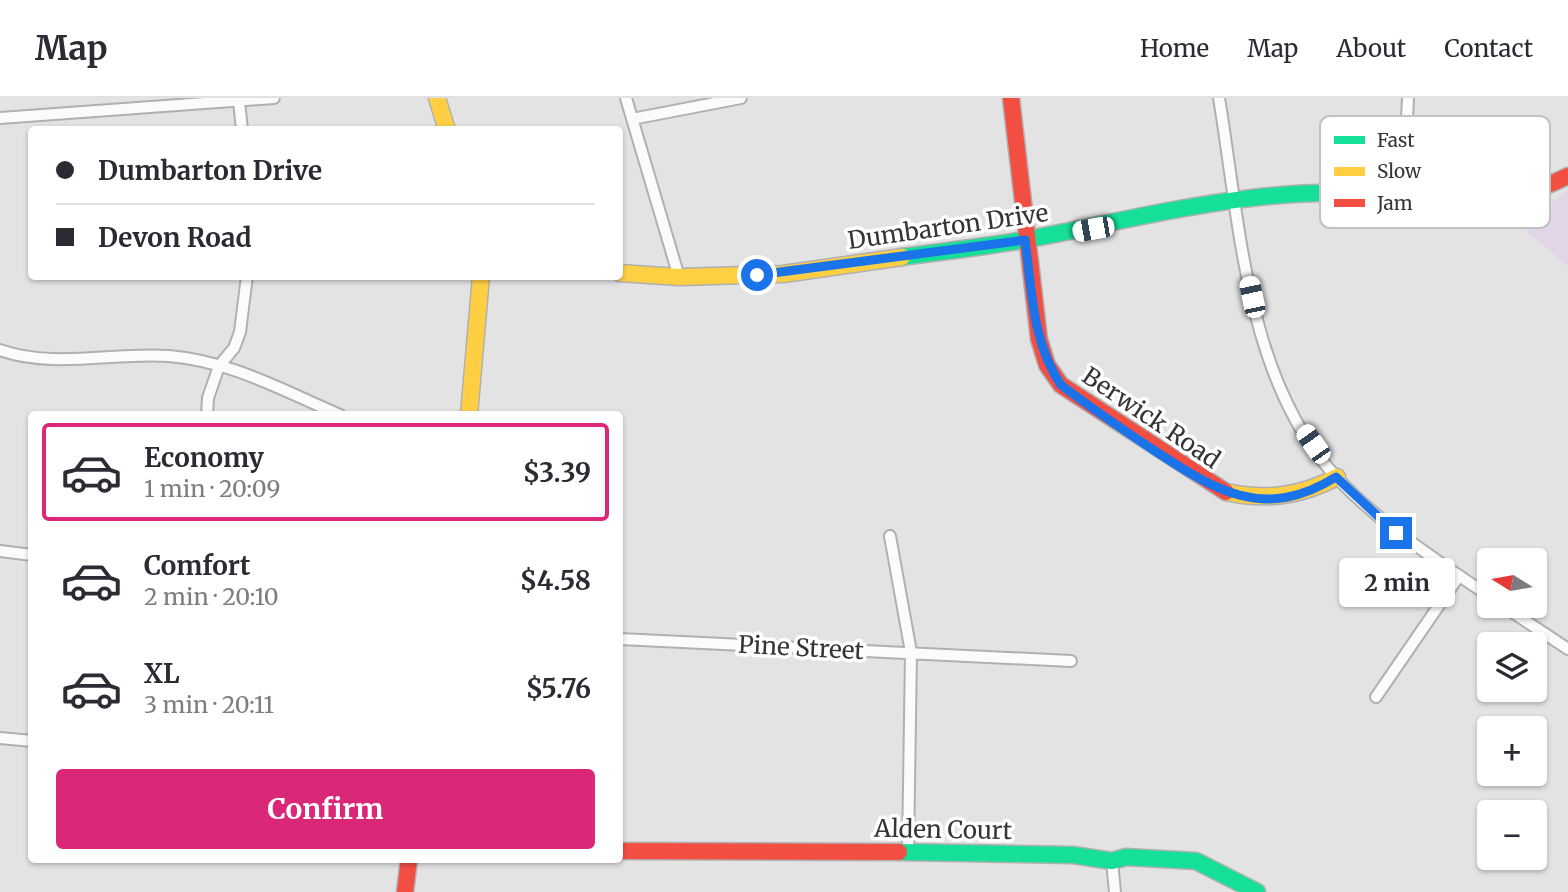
<!DOCTYPE html>
<html lang="en">
<head>
<meta charset="utf-8">
<style>
	:root { --surface:#fff; --page:#f7f7f7; --text:#2b2b33; --muted:#7c7c81; --line:#e1e1e2; --accent:#db2777 }
	body { margin:0; font-family:Merriweather,serif; background:var(--page); color:var(--text); height:100vh; display:flex; flex-direction:column; font-size:26px; white-space:nowrap }
	* { box-sizing:border-box; margin:0 }
	p { font-size:23px; color:var(--muted) }
	.icon { flex:none; width:38px; height:38px; fill:none; stroke:currentColor; stroke-width:2; stroke-linecap:round; stroke-linejoin:round }
	.map { position:relative; flex:1; overflow:hidden }
	.details { position:absolute; left:28px; top:313px; width:595px; height:452px; display:flex; flex-direction:column; background:var(--surface); border-radius:7px; box-shadow:0 2px 5px #0004 }
	.details>* { flex:none }
	.guide { position:absolute; left:28px; top:28px; width:595px; height:154px; border-radius:7px; box-shadow:0 2px 5px #0004; display:grid; align-content:center; height:154px; padding:0 28px; background:var(--surface) }
	.needle { width:46px; rotate:281deg }
	.controls { position:absolute; left:1477px; top:450px; display:grid; gap:14px }
	.controls a { display:grid; place-items:center; width:70px; height:70px; border-radius:7px; background:var(--surface); box-shadow:0 2px 5px #0004; font-size:35px }
	.end { position:absolute; width:32px; height:32px; margin:-16px; border:9px solid #1a73e8; background:#fff; box-shadow:0 0 0 4px #fff }
	.from { border-radius:50% }
	.bubble { position:absolute; height:49px; border-radius:7px; background:var(--surface); box-shadow:0 2px 5px #0004; font-size:23px; font-weight:700; line-height:49px; text-align:center }
	.car { position:absolute; width:21px; height:42px; margin:-21px -10px; border-radius:9px; box-shadow:0 0 5px 2px #0007; background:linear-gradient(#fff 24%,#345 0 40%,#fff 0 76%,#345 0 86%,#fff 0) }
	.guide b { display:flex; align-items:center; gap:24px; height:66px; font-size:26px }
	.guide b+b { border-top:2px solid var(--line) }
	.guide i { width:18px; height:18px; background:var(--text) }
	ul { padding:12px 0 0; list-style:none }
	li { display:flex; align-items:center; gap:21px; height:98px; margin:0 14px 10px; padding:0 14px; border:4px solid transparent; border-radius:7px }
	li div { flex:1 }
	li b { display:block; font-size:26px }
	li em { font-style:normal; font-weight:700 }
	li.on { border-color:var(--accent) }
	li>.icon { width:63px; height:63px; stroke-width:1.5 }
	.button { display:flex; gap:14px; margin-top:auto; padding:14px 28px }
	.button a { flex:1; height:80px; border-radius:7px; background:var(--accent); color:#fff; font-size:28px; font-weight:700; line-height:80px; text-align:center }
	header { display:flex; align-items:center; gap:42px; box-sizing:border-box; height:98px; padding:0 35px; background:var(--surface); border-bottom:2px solid var(--line) }
	header strong { font-size:33px }
	nav { display:flex; gap:38px; margin-inline-start:auto; font-size:24px }
	.map>svg:first-child { display:block }
	.green { fill:#e3d5e8 }
	.lines { fill:none; stroke-linecap:round; stroke-linejoin:round }
	.street-casing { stroke:#b1b0b1; stroke-width:14 }
	.fast-casing { stroke:#b1b0b1; stroke-width:19 }
	.slow-casing { stroke:#b1b0b1; stroke-width:19 }
	.jam-casing { stroke:#b1b0b1; stroke-width:19 }
	.street { stroke:#fbfbfb; stroke-width:10 }
	.fast { stroke:#16e098; stroke-width:16 }
	.slow { stroke:#ffcf43; stroke-width:16 }
	.jam { stroke:#f24e42; stroke-width:16 }
	.route { stroke:#1a73e8; stroke-width:9 }
	.labels { text-anchor:middle; stroke-width:7; stroke-linejoin:round; paint-order:stroke }
	.street-label { font-size:24px; fill:#363536; stroke:#fff }
	.key { fill:#fff; stroke:#c3c2c3; stroke-width:2 }
	.key-label { font-size:19px; fill:#363536 }
</style>
</head>
<body>
<header>
<strong>Map</strong>
<nav><a>Home</a><a>Map</a><a>About</a><a>Contact</a></nav>
</header>
<div class="map">
<svg width="1568" height="794" viewBox="0 0 1568 794">
	<rect width="100%" height="100%" fill="#e4e3e4"/>
	<path class="green" d="M1568 93V168L1527 134 1524 125Z"/>
	<g class="lines">
		<defs>
			<path id="street" d="M626 0 679 179
				M1219 0C1240 125 1246 284 1338 381 1383 428 1436 462 1489 498
				M239 3 242 32
				M0 20 274 0
				M632 21 741 0
				M1403 99 1408 0
				M0 252C53 271 114 254 169 258 231 263 284 293 340 317
				M207 317 208 300 219 268 234 250 240 234 247 178
				M890 438 911 554 908 754
				M0 453 32 457
				M1503 508 1568 551
				M620 541 1071 563
				M1376 599 1459 478
				M0 640 32 643
				M1112 763 1115 794"/>
			<path id="fast" d="M902 159C944 153 987 149 1029 141 1155 117 1282 81 1410 100
				M899 754 1073 757 1112 763 1126 759 1196 763 1257 794"/>
			<path id="slow" d="M437 0 447 32
				M620 175 679 179 783 176 902 159
				M469 317 481 178
				M1226 394C1266 403 1301 398 1337 379"/>
			<path id="jam" d="M1011 0 1039 241 1047 267 1061 287 1226 394
				M1410 100C1472 109 1512 105 1568 78
				M620 753 899 754
				M405 794 409 761"/>
		</defs>
		<use href="#street" class="street-casing"/>
		<use href="#fast" class="fast-casing"/>
		<use href="#slow" class="slow-casing"/>
		<use href="#jam" class="jam-casing"/>
		<use href="#street" class="street"/>
		<use href="#fast" class="fast"/>
		<use href="#slow" class="slow"/>
		<use href="#jam" class="jam"/>
	</g>
	<g class="lines">
		<path class="route" d="M757 177 1025 142C1032 192 1032 244 1061 287 1090 309 1119 329 1149 349 1213 391 1262 425 1336 379L1396 435"/>
	</g>
	<g class="labels">
		<g class="street-label">
			<text transform="translate(948 129) rotate(-8)" y="8">Dumbarton Drive</text>
			<text transform="translate(1151 320) rotate(34)" y="8">Berwick Road</text>
			<text transform="translate(801 550) rotate(3)" y="8">Pine Street</text>
			<text transform="translate(943 732) rotate(1)" y="8">Alden Court</text>
		</g>
	</g>
	<rect x="1320" y="18" width="230" height="112" rx="10" class="key"/>
	<rect x="1334" y="38" width="31" height="8" fill="#16e098"/>
	<rect x="1334" y="69" width="31" height="9" fill="#ffcf43"/>
	<rect x="1334" y="101" width="31" height="8" fill="#f24e42"/>
	<g class="key-label">
		<text x="1377" y="49">Fast</text>
		<text x="1377" y="80">Slow</text>
		<text x="1377" y="112">Jam</text>
	</g>
</svg>
<div class="controls">
<a><svg class="needle" viewBox="-14 -14 28 28"><path d="M0-13l5 13h-10z" fill="#e53935"/><path d="M0 13l5-13h-10z" fill="#7c7c81"/></svg></a>
<a><svg class="icon" aria-label="layers" viewBox="0 0 24 24"><path d="M12 4l9 5-9 5-9-5zM3 14l9 5 9-5"/></svg></a>
<a>+</a>
<a>−</a>
</div>
<i class="end from" style="left:757px;top:177px"></i>
<i class="end" style="left:1396px;top:435px"></i>
<div class="bubble" style="left:1339px;top:460px;width:116px">2 min</div>
<i class="car" style="left:1093px;top:131px;rotate:260deg"></i>
<i class="car" style="left:1252px;top:199px;rotate:348deg"></i>
<i class="car" style="left:1313px;top:346px;rotate:325deg"></i>
<div class="guide">
<b><i class="from"></i>Dumbarton Drive</b>
<b><i></i>Devon Road</b>
</div>
<section class="details">
<ul>
<li class="on"><svg class="icon" aria-label="car" viewBox="0 0 24 24"><path d="M5 17H2v-5l4-1 3-4h7l3 4 3 1v5h-3M9 17h6M6 11h13"/><circle cx="7" cy="17" r="2"/><circle cx="17" cy="17" r="2"/></svg><div><b>Economy</b><p>1 min · 20:09</p></div><em>$3.39</em></li>
<li><svg class="icon" aria-label="car" viewBox="0 0 24 24"><path d="M5 17H2v-5l4-1 3-4h7l3 4 3 1v5h-3M9 17h6M6 11h13"/><circle cx="7" cy="17" r="2"/><circle cx="17" cy="17" r="2"/></svg><div><b>Comfort</b><p>2 min · 20:10</p></div><em>$4.58</em></li>
<li><svg class="icon" aria-label="car" viewBox="0 0 24 24"><path d="M5 17H2v-5l4-1 3-4h7l3 4 3 1v5h-3M9 17h6M6 11h13"/><circle cx="7" cy="17" r="2"/><circle cx="17" cy="17" r="2"/></svg><div><b>XL</b><p>3 min · 20:11</p></div><em>$5.76</em></li>
</ul>
<div class="button"><a>Confirm</a></div>
</section>
</div>
</body>
</html>
